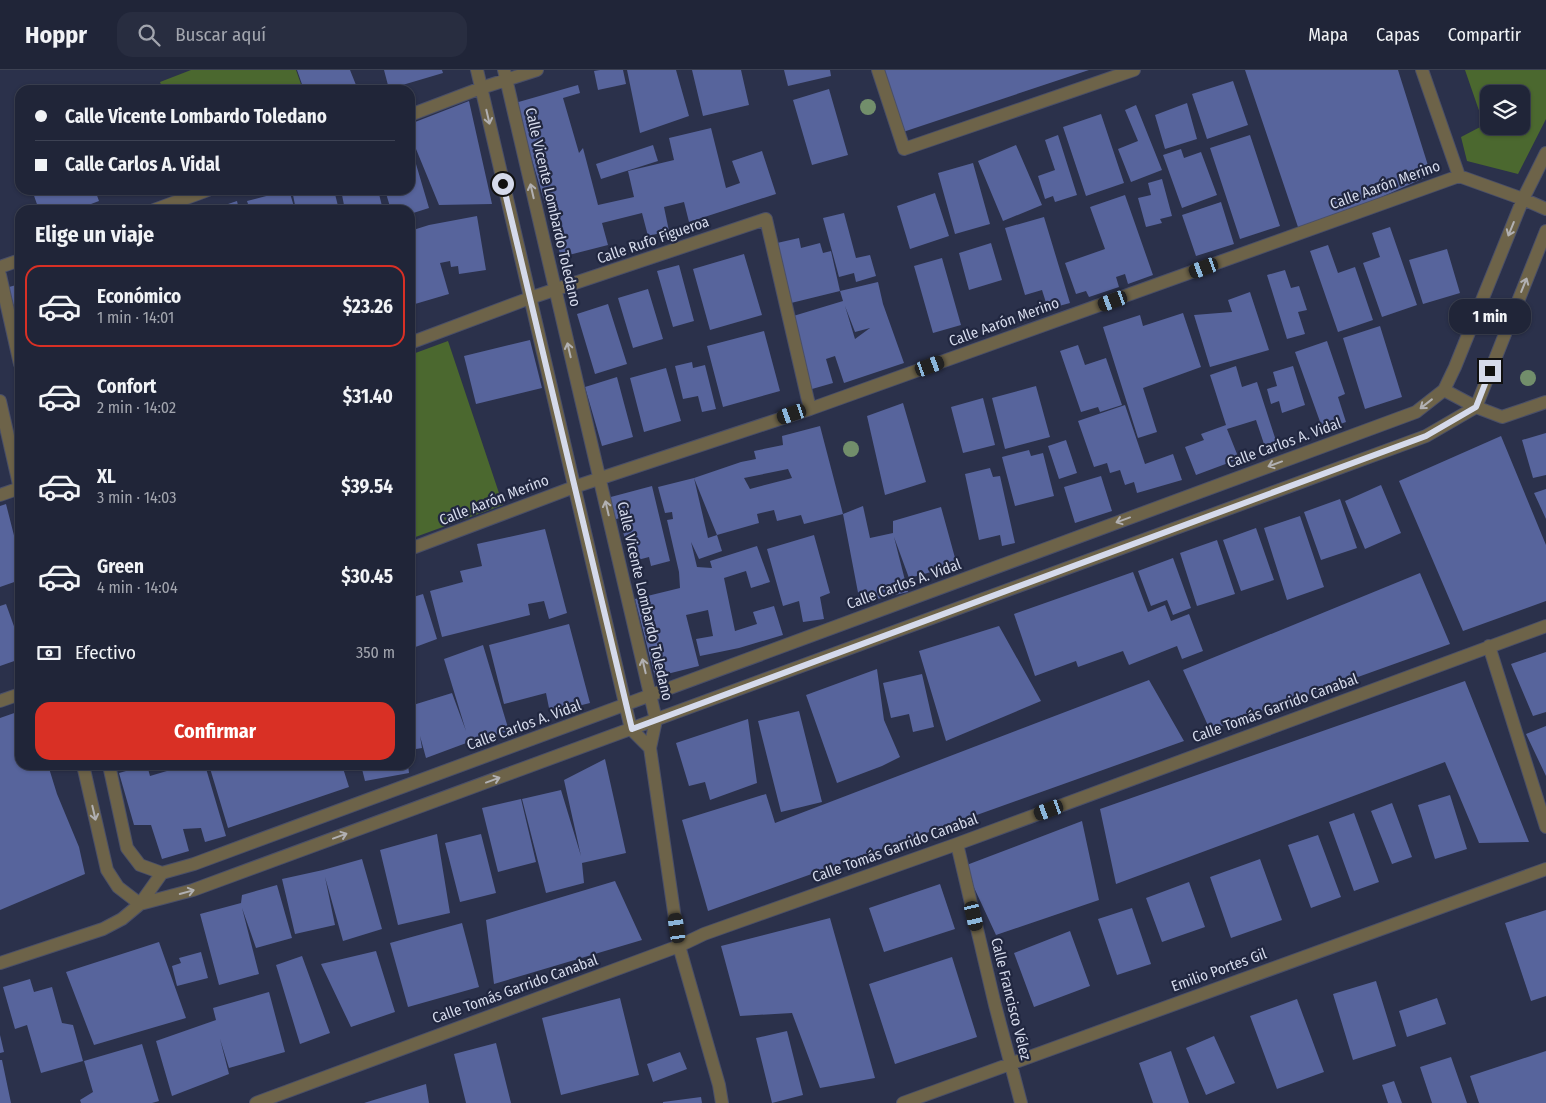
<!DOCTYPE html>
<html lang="es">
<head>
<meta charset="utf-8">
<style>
	:root { --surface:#202538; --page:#282d40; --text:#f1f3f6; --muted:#a2a5ae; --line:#3d4253; --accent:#d93025 }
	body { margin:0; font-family:"Fira Sans Condensed",sans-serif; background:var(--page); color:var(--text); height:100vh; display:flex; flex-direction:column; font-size:19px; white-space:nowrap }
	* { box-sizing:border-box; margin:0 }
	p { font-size:16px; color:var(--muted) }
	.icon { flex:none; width:28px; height:28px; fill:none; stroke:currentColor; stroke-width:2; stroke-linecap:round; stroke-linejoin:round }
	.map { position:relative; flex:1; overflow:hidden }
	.side { position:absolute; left:15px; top:135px; width:400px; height:565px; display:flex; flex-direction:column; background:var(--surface); border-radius:15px; box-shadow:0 1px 4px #0004,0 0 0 1px var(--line) }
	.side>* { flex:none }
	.top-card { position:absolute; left:15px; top:15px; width:400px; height:110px; border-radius:15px; box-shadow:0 1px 4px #0004,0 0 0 1px var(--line); display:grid; align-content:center; height:110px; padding:0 20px; background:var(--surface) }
	.buttons { position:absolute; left:1480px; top:15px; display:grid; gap:10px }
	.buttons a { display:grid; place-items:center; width:50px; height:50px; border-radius:10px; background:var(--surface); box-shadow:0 1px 4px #0004,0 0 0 1px var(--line); font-size:25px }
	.end { position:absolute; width:22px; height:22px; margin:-11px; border:6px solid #d5daeb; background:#111; box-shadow:0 0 0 2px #111 }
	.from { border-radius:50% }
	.bubble { position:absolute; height:35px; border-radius:15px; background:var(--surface); box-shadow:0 1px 4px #0004,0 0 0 1px var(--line); font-size:16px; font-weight:700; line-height:35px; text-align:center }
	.car { position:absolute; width:15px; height:30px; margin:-15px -8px; border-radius:6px; box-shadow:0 0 4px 1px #0007; background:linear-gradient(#222 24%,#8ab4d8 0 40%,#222 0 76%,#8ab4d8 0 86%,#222 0) }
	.top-card b { display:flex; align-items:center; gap:18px; height:48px; font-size:19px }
	.top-card b+b { border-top:1px solid var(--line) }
	.top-card i { width:12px; height:12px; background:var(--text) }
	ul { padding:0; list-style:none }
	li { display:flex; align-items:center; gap:15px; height:82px; margin:0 10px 8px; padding:0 10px; border:2px solid transparent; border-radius:15px }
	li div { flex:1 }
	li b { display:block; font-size:19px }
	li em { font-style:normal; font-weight:700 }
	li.on { border-color:var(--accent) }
	li>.icon { width:45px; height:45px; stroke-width:1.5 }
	h2 { padding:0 20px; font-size:22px; line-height:60px }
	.pay { display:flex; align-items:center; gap:12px; height:55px; padding:0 20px; font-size:19px }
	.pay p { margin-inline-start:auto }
	.button { display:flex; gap:10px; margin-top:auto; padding:10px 20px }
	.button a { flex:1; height:58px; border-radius:15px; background:var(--accent); color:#fff; font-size:20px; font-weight:700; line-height:58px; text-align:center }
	header { display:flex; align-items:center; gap:30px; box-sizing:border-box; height:70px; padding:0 25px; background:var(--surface); border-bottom:1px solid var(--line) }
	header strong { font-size:24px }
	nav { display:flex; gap:28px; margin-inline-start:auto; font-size:18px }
	.search { width:350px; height:45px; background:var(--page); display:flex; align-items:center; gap:12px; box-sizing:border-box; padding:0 18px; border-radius:15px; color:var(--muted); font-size:19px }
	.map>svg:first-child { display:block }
	.green { fill:#4b682f; fill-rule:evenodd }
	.building { fill:#57649c; fill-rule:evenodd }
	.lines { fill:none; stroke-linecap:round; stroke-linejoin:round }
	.minor-casing { stroke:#4a4f68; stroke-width:14 }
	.minor { stroke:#6d6349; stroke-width:12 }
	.tree { fill:#728e6b }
	.oneway { stroke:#b1b0b2 }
	.route { stroke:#d5daeb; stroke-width:6 }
	.labels { text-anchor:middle; stroke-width:4.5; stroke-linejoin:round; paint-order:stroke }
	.street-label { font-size:15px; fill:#d5daeb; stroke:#212740 }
</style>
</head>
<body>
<header>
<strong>Hoppr</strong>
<div class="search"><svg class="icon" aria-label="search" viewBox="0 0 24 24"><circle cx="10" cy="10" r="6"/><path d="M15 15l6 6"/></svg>Buscar aquí</div>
<nav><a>Mapa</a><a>Capas</a><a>Compartir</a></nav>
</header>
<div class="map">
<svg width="1546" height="1033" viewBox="0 0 1546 1033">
	<rect width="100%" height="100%" fill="#2b314b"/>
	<path class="green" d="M191 0H296L303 20H163L160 12Z
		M1465 0H1546V49L1518 104 1467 91 1461 67 1484 55ZM1489 24H1521V56H1489Z
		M448 271 503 435 410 469V285Z"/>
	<path class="building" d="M297 0H350L358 20H304Z
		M384 0H442L443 3 389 19Z
		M600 0H623L626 14 598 20 594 1Z
		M627 0H676L689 46 640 63Z
		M692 0H741L749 35 703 46Z
		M784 0H830L831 6 788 16Z
		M883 0H1089L903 62Z
		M1245 0H1398L1431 105 1300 163Z
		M1233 11 1248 55 1207 69 1192 24Z
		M578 15 580 23 563 28 579 83 583 78 598 135 634 127 628 101 674 90 669 68 711 58 726 118 740 113 732 91 762 81 776 124 689 152 684 132 664 137 669 161 648 166 642 143 602 153 608 175 561 187 515 33Z
		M829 19 848 85 812 95 793 30Z
		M469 31 492 134 439 135 416 79 410 82V54Z
		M1187 33 1197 69 1165 79 1155 45Z
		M1136 35 1162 100 1131 112 1118 79 1138 71 1125 40Z
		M1101 44 1124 113 1086 126 1063 57Z
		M1058 65 1077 125 1055 132 1053 126 1045 129 1038 106 1055 100 1045 70Z
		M1250 65 1280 156 1240 169 1210 78Z
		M653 75 658 91 601 109 596 94Z
		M1016 75 1042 135 1003 151 978 91Z
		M1181 79 1184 88 1201 82 1217 125 1182 138 1163 85Z
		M973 93 990 154 955 164 938 103Z
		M416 94 429 138 410 144V140H391L385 120H410V95Z
		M1162 109 1172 146 1160 149 1162 153 1146 157 1138 128 1151 125 1148 113Z
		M32 120H95L99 131 75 140H39Z
		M289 120 295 140H250L247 131Z
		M292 120H334L339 140H296Z
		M341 120H378L383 140H345Z
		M935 123 949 166 910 179 897 136Z
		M1125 125 1153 205 1128 214 1125 204 1116 207 1119 217 1089 227 1086 221 1076 224 1065 193 1105 179 1090 137Z
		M237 131 239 140H210Z
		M1221 132 1234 174 1196 186 1182 145Z
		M844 143 856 188 870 185 876 206 856 212 854 203 839 207 823 148Z
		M477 146 486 200 459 204 458 196 451 197 450 191 440 193 449 224 415 234 410 218V161L429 155Z
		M1044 147 1070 233 1048 239 1042 220 1025 225 1005 158Z
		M1390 157 1417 235 1382 247 1363 193 1380 187 1372 163Z
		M799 168 801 178 820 173 823 183 831 181 840 221 791 233 777 173Z
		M991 173 1002 210 969 220 959 183Z
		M1328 175 1338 203 1355 197 1373 250 1338 262 1310 181Z
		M1447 179 1460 223 1423 234 1409 190Z
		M744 184 762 245 710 260 693 199Z
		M942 188 961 255 933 263 914 196Z
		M679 195 694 251 673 257 657 201Z
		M1285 200 1291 218 1299 216 1307 240 1298 242 1305 264 1287 269 1267 205Z
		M878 212 883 234 904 293 844 313 835 286 826 289 833 313 812 319 790 247 843 231 840 221ZM845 236 855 262 870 258 855 269Z
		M20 214V258H19L9 217Z
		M648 219 663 269 633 278 618 228Z
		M1250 222 1269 280 1210 297 1194 245 1232 242 1228 230Z
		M608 234 627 294 595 304 577 244Z
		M1183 243 1201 297 1143 318 1157 362 1138 368 1103 257 1140 245 1143 256Z
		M1380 256 1402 327 1365 339 1343 268Z
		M764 261 780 321 723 337 707 276Z
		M530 270 542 318 476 334 464 286Z
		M1327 271 1345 324 1338 327 1346 352 1323 360 1295 282Z
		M1078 275 1085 295 1106 288 1122 335 1100 342 1098 337 1081 342 1060 281Z
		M692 292 693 298 705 295 716 339 702 342 698 326 683 329 675 296Z
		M1236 296 1242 317 1257 312 1278 377 1266 380 1256 350 1227 359 1239 389 1196 405 1185 377 1204 370 1201 364 1226 355 1210 305Z
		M1293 296 1305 335 1282 343 1279 331 1271 334 1267 319 1277 316 1273 302Z
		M666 298 681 351 644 362 630 308Z
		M617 307 633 367 602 376 585 317Z
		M1036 316 1050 367 1005 379 992 328Z
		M983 328 995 375 963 383 951 337Z
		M903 333 926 412 885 425 867 346Z
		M1125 335 1145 394 1173 384 1182 410 1137 423 1134 412 1125 415 1120 400 1110 403 1107 393 1094 397 1078 351Z
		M820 356 843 444 804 454 801 445 777 451 774 440 757 444 759 453 717 465 694 408 708 468 717 465 722 481 699 489 691 472 697 497 712 498 710 491 757 476 770 512 751 518 746 501 724 508 735 561 757 554 753 542 774 536 783 565 739 578 700 586 696 569 713 566 708 540 686 545 699 596 655 607 635 529 680 518 679 502 667 450 673 449 672 442 665 443 658 417 694 408 741 392 756 389 754 381 783 375 782 366ZM788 399 792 408 750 419 744 408Z
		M1546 363V405L1533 408 1522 370Z
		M1501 366 1546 475V531L1463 561 1399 411Z
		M1066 370 1077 403 1059 409 1048 376Z
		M1029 380 1031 386 1043 383 1054 426 1015 436 1002 387Z
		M990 398 993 407 1000 406 1015 473 1002 476 1000 465 979 470 965 404Z
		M1101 406 1112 441 1075 453 1064 417Z
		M1381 415 1401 463 1365 479 1345 431Z
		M652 416 670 491 651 496 649 487 630 492 620 448 612 450 607 428Z
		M1546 419V449L1534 423Z
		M1340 429 1357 478 1321 490 1304 442Z
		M6 434 20 489V510L0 517V436Z
		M863 436 870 468 893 463V451L941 437 957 495 909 508 894 467 908 522 860 533 843 444Z
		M1300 446 1324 517 1287 530 1264 458Z
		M1256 458 1274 510 1241 521 1223 470Z
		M545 459 567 543 549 549 544 531 528 534 530 545 442 567 430 521 463 512 460 501 482 496 477 474Z
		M814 465 830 523 820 527 824 549 803 552 799 531 783 536 767 479Z
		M1217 470 1235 524 1197 536 1180 483Z
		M1173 488 1191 538 1173 545 1167 530 1151 536 1138 501Z
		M1133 502 1148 542 1165 535 1171 551 1189 544 1203 581 1182 589 1177 576 1129 595 1123 581 1078 597 1076 591 1035 606 1014 544Z
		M1420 503 1450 574 1210 660 1183 600Z
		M423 524 437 569 410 579V528Z
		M6 534 20 573V589L0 596V536Z
		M569 554 590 633 550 643 546 623 504 634 489 575Z
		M999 556 1041 631 946 671 919 581Z
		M483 575 509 661 469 672 426 688 420 666 422 678 410 680V623L413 635 452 623 466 661 444 589Z
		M1546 582V642L1533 646 1511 594Z
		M877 599 884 650 900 687 882 696 837 713 806 625Z
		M922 604 934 657 913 662 909 644 891 648 883 613Z
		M1149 610 1184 671 708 841 682 750 766 724 775 753Z
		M1465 611 1529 772 1479 773 1445 692 1116 814 1100 739Z
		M20 641V695H48L57 724 79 777 85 804 0 840V648Z
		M799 641 822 732 781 742 758 651Z
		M748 649 757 713 710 730 705 712 689 716 676 673Z
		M1546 656V706L1526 664Z
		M605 689 626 783 582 793 584 813 546 823 522 729 561 720 581 786 564 710Z
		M147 695 150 706 187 695H205L226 766 205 772 201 758 183 759 189 781 162 789 151 755H134L119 703Z
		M209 695H342L349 717 228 758Z
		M361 695H408L409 703 365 711Z
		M1450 725 1467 779 1435 789 1418 735Z
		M521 729 536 792 498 802 482 738Z
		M1392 733 1412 787 1392 794 1371 741Z
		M1354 743 1379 812 1354 821 1329 752Z
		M1082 751 1099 830 996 865 964 796Z
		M437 764 450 843 398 855 380 780Z
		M481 764 496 823 460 832 445 773Z
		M1318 765 1341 827 1311 838 1288 775Z
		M362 789 382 859 343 871 325 807 335 855 295 864 282 809 323 800Z
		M1260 789 1282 850 1231 868 1210 807Z
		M615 811 642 870 494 914 486 850Z
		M1189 812 1205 857 1162 872 1146 828Z
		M940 814 955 859 884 882 869 838Z
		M277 815 292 868 256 878 242 838 259 904 219 915 200 844 241 833 242 825Z
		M1132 838 1151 894 1117 905 1098 849Z
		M1546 840V926L1531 931 1505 853Z
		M830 848 875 1008 820 1018 792 943 740 946 721 876Z
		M462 853 479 917 408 937 390 873Z
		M1070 861 1090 916 1034 937 1014 883Z
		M159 872 186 948 94 975 66 902Z
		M376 881 395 942 351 957 321 894Z
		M201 882 208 908 177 916 172 896 181 893 179 888Z
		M302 886 330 963 300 974 276 895Z
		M952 887 977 967 895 994 869 914Z
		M30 909 34 922 52 917 62 953 73 955 83 991 41 1003 27 955 15 959 3 917Z
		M1376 911 1396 976 1353 990 1333 924Z
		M269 922 285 982 229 998 220 969 229 1004 172 1026 156 971 216 950 213 938Z
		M620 928 639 1005 561 1025 542 948Z
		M1437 928 1446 954 1407 967 1399 941Z
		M1297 929 1324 1002 1277 1019 1250 946Z
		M787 961 803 1025 772 1033 756 968Z
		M0 965 4 982 0 983Z
		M1214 966 1235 1013 1206 1025 1186 978Z
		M496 973 511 1033H466L454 984Z
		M142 974 159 1031 152 1033H81L80 1030 93 1022 84 991Z
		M1171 981 1189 1033H1153L1139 993Z
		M1546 981V1033H1479L1470 1006Z
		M680 982 687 999 653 1012 647 994Z
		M1451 987 1467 1033H1432L1420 997Z
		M0 990H2L11 1033H0Z
		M1394 1011 1402 1033H1388L1382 1015Z
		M426 1014 429 1033H364Z
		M701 1027 702 1033H663V1032Z"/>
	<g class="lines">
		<defs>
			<path id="minor" d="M477 0 631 659 650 678
				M504 0 656 650 650 678 679 876 719 1015 722 1033
				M878 0 904 79 1134 0
				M1422 0 1459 106
				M410 45 481 18 537 0
				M154 140 208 120
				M0 197 20 190
				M0 205 20 294
				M410 273 530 228 766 149 810 339
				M1444 320 1476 337 1502 347 1546 332
				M0 331 20 419
				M0 425 20 418
				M410 479 574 417 810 339 1459 106 1523 129 1546 139
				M1489 576 1546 757
				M0 631 20 624
				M83 695 107 800 118 817 140 834 193 820 1426 366 1476 337 1546 161
				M109 695 127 778 140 795 162 803
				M957 774 995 935 1021 1033
				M0 893 103 859 122 849 140 834 162 803 194 794 1416 342 1444 320 1455 297 1523 129 1546 83
				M256 1033 679 876 704 864 957 774 1546 556
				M903 1033 1546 799"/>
		</defs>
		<use href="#minor" class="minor-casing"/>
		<use href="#minor" class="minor"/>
	</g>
	<g class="tree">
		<circle cx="868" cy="37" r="8"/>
		<circle cx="1528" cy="308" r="8"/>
		<circle cx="851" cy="379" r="8"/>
	</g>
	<defs><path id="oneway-shaft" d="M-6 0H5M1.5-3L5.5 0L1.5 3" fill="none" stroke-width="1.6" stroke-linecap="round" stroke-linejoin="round" transform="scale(1.25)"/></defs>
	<g class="oneway">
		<use href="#oneway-shaft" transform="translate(488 47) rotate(77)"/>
		<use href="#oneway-shaft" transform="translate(532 121) rotate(-103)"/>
		<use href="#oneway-shaft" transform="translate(1511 159) rotate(112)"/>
		<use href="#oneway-shaft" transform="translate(1524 215) rotate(-68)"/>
		<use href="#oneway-shaft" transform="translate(569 280) rotate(-103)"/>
		<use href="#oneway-shaft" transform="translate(1426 334) rotate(142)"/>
		<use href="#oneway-shaft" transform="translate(1275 394) rotate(160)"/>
		<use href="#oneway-shaft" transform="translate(607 438) rotate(-103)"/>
		<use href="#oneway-shaft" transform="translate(1123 450) rotate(160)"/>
		<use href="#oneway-shaft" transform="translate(644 596) rotate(-103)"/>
		<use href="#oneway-shaft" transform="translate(493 710) rotate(-20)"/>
		<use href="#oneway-shaft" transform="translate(94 743) rotate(77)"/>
		<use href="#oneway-shaft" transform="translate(340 766) rotate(-20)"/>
		<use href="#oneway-shaft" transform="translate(187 822) rotate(-15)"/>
	</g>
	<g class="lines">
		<path class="route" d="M503 114 632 659 1426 366 1476 337 1490 301"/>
	</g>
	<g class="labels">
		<g class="street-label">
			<text transform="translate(1385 115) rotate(-20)" y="5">Calle Aarón Merino</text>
			<text transform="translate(553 137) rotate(77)" y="5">Calle Vicente Lombardo Toledano</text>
			<text transform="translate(653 170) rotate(-19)" y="5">Calle Rufo Figueroa</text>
			<text transform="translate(1004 252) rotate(-20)" y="5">Calle Aarón Merino</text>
			<text transform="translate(1284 373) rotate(-20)" y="5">Calle Carlos A. Vidal</text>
			<text transform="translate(494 430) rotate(-21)" y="5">Calle Aarón Merino</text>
			<text transform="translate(904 514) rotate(-20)" y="5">Calle Carlos A. Vidal</text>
			<text transform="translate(645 531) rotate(77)" y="5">Calle Vicente Lombardo Toledano</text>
			<text transform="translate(1275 638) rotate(-20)" y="5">Calle Tomás Garrido Canabal</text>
			<text transform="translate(524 655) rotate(-20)" y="5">Calle Carlos A. Vidal</text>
			<text transform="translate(895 778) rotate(-20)" y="5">Calle Tomás Garrido Canabal</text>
			<text transform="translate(1219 900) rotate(-20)" y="5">Emilio Portes Gil</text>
			<text transform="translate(515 919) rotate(-20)" y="5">Calle Tomás Garrido Canabal</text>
			<text transform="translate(1011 929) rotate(76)" y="5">Calle Francisco Vélez</text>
		</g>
	</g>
</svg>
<div class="buttons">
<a><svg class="icon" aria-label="layers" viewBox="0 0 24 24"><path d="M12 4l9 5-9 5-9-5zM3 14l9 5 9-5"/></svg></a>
</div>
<i class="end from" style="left:503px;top:114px"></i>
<i class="end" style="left:1490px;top:301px"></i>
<div class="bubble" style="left:1449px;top:229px;width:82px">1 min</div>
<i class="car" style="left:1204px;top:198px;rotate:250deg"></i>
<i class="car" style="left:1113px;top:231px;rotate:250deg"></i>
<i class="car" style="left:930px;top:296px;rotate:70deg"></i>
<i class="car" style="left:792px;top:344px;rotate:251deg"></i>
<i class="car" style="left:1049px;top:740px;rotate:250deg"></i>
<i class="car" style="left:974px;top:846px;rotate:167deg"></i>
<i class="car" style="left:677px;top:858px;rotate:352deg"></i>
<div class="top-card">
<b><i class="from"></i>Calle Vicente Lombardo Toledano</b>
<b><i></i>Calle Carlos A. Vidal</b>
</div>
<section class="side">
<h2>Elige un viaje</h2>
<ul>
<li class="on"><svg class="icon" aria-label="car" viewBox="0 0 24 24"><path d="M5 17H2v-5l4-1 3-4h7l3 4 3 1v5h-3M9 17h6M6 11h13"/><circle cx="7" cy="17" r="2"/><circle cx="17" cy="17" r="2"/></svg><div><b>Económico</b><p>1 min · 14:01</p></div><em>$23.26</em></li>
<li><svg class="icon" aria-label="car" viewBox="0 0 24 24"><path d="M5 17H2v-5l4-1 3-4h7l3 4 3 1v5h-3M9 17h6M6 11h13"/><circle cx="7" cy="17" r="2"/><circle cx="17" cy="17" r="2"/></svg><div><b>Confort</b><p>2 min · 14:02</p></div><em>$31.40</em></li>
<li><svg class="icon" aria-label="car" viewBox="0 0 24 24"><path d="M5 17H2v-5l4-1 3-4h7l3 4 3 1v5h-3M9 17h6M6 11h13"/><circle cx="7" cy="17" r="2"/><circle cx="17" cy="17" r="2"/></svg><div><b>XL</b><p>3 min · 14:03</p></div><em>$39.54</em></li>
<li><svg class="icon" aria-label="car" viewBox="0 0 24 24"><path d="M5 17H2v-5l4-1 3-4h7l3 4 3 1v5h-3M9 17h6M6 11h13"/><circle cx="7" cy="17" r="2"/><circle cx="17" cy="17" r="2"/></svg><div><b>Green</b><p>4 min · 14:04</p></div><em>$30.45</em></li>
</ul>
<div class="pay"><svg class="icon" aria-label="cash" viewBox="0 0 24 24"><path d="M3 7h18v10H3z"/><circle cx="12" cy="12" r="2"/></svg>Efectivo<p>350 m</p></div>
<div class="button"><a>Confirmar</a></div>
</section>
</div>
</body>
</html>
